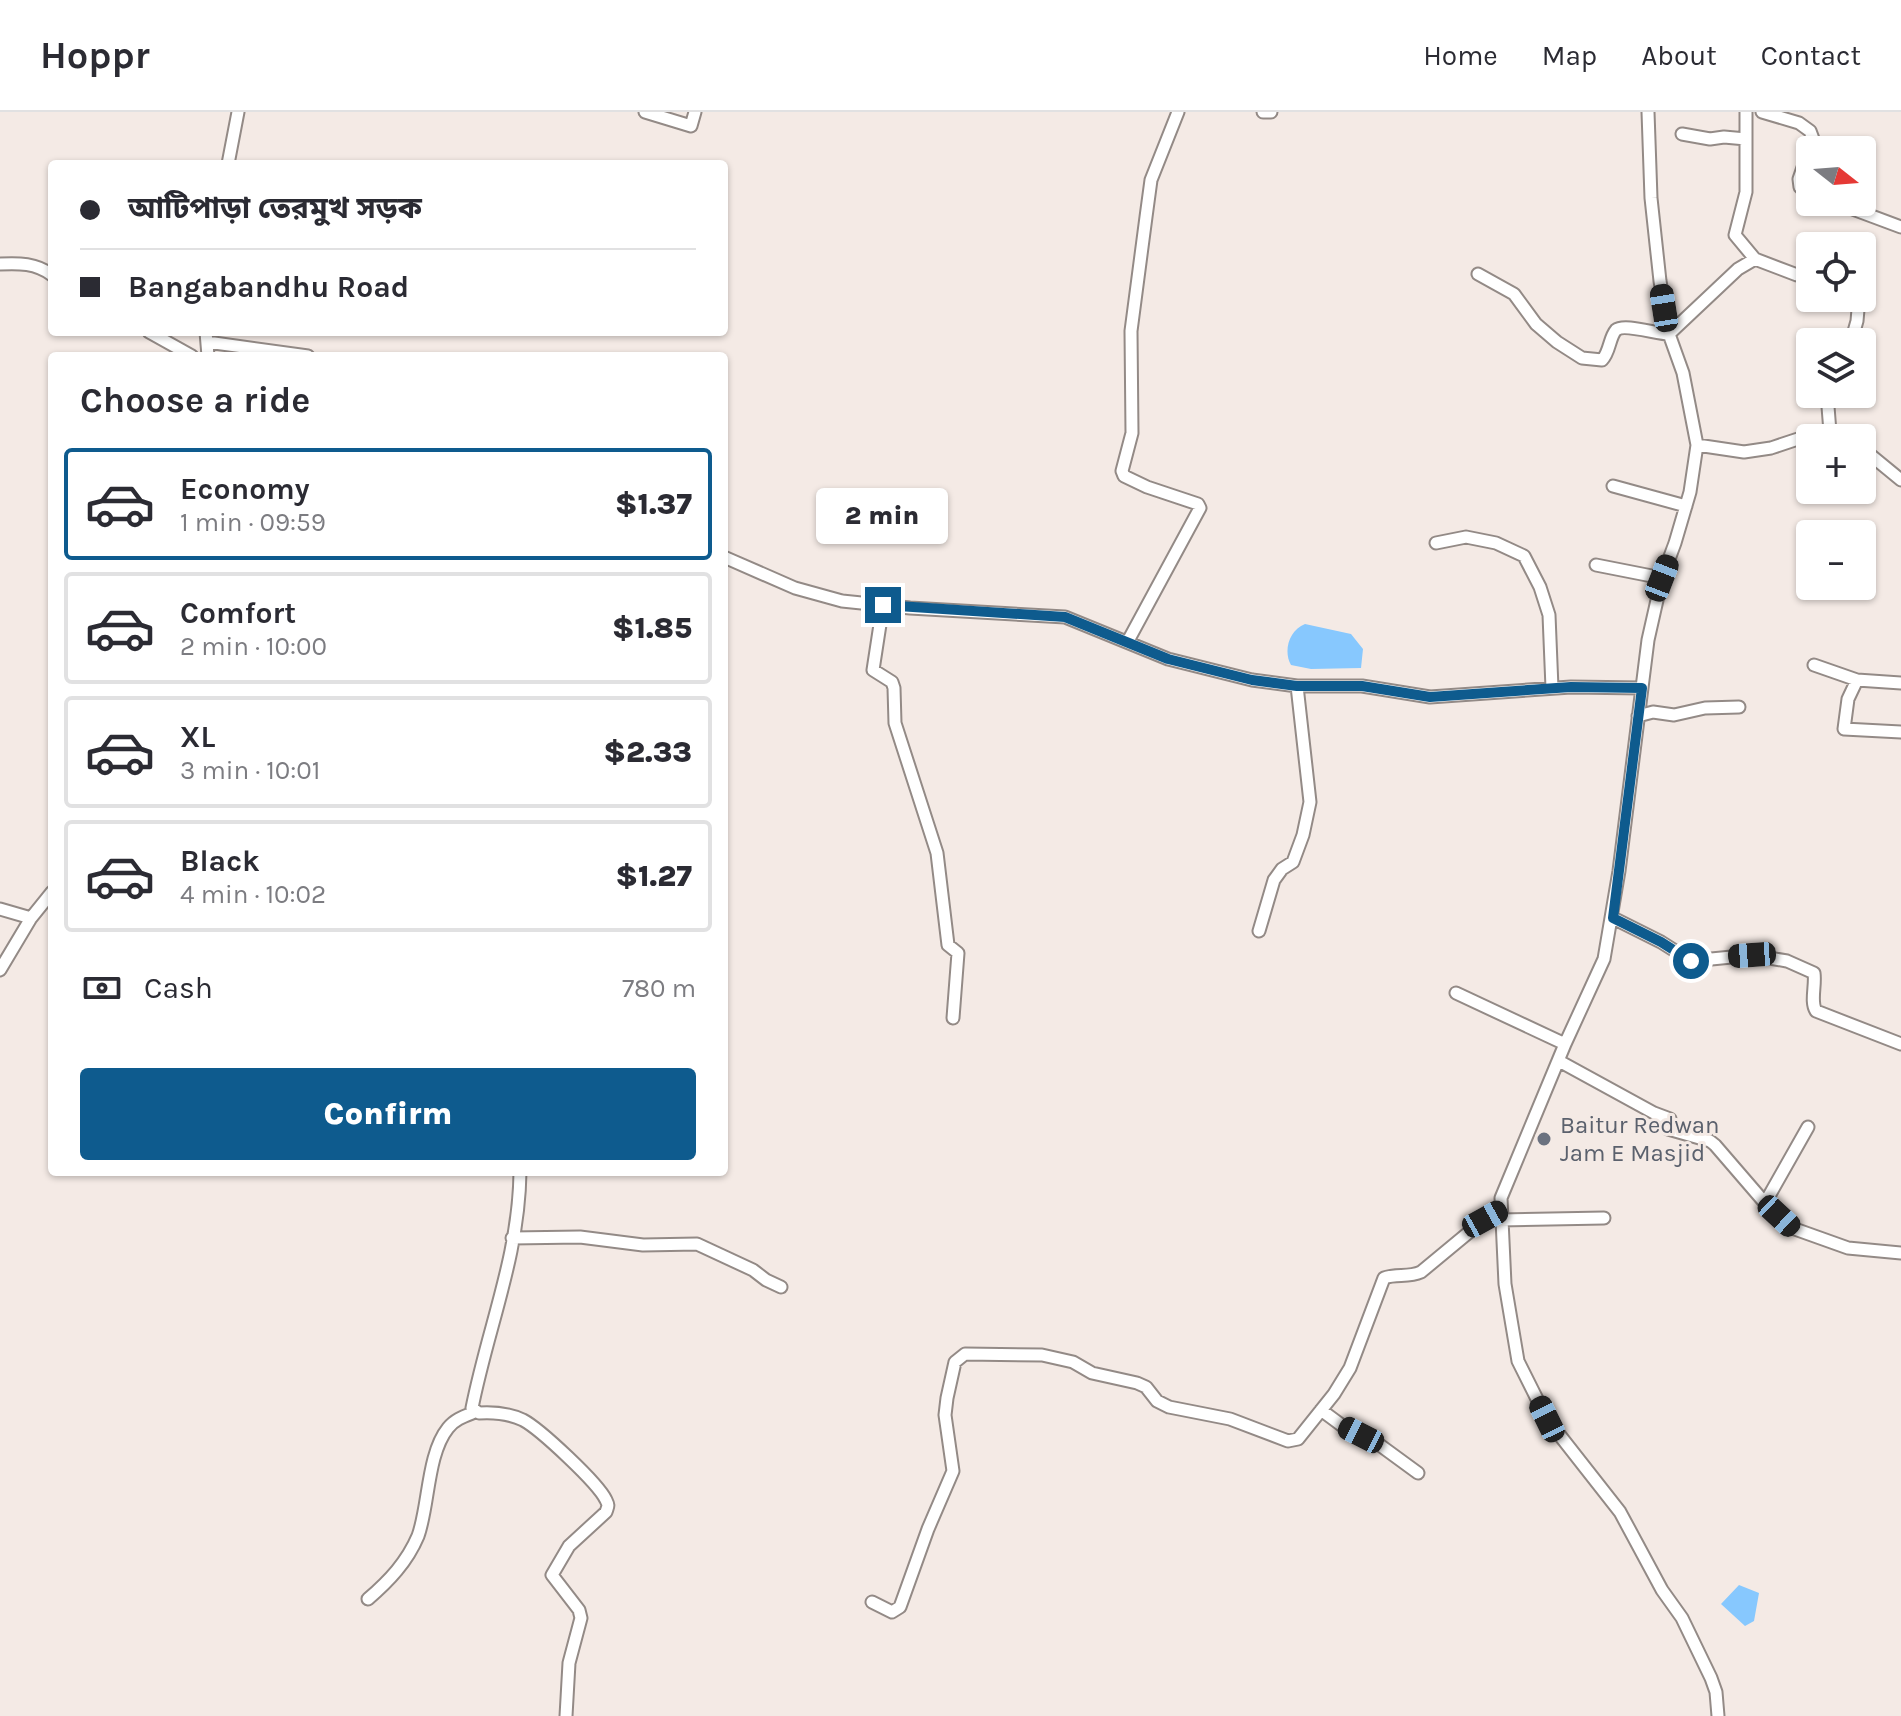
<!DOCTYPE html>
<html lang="en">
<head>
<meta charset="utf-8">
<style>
	:root { --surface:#fff; --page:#f7f7f7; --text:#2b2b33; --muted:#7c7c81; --line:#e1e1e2; --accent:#0e5b8e }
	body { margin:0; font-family:Karla,"Noto Sans Bengali",sans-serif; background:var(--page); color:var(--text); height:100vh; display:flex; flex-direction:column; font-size:30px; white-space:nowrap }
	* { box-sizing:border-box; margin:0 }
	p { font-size:26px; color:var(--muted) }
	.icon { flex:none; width:44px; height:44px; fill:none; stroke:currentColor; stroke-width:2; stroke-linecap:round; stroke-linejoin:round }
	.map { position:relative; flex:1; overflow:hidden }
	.drawer { position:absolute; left:48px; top:240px; width:680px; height:824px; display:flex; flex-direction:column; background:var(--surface); border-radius:8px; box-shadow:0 2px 6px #0004 }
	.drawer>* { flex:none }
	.guide { position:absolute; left:48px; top:48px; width:680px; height:176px; border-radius:8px; box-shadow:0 2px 6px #0004; display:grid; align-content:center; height:176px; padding:0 32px; background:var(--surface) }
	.needle { width:52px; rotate:107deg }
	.fabs { position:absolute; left:1796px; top:24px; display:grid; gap:16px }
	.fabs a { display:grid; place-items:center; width:80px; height:80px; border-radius:8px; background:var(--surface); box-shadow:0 2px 6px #0004; font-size:40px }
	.end { position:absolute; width:36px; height:36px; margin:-18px; border:10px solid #0e5b8e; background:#fff; box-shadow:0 0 0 4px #fff }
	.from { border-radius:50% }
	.bubble { position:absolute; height:56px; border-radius:8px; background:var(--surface); box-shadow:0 2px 6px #0004; font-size:26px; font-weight:800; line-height:56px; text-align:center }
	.car { position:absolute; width:24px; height:48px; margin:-24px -12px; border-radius:10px; box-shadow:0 0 6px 2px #0007; background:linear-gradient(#222 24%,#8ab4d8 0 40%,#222 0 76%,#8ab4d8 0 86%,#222 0) }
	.guide b { display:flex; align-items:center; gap:28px; height:76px; font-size:30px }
	.guide b+b { border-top:2px solid var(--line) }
	.guide i { width:20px; height:20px; background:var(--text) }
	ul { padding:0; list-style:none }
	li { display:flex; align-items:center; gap:24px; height:112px; margin:0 16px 12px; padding:0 16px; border:4px solid var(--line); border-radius:8px }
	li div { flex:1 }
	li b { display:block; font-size:30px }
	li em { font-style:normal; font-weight:800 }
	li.selected { border-color:var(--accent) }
	li>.icon { width:72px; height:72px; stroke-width:1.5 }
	h2 { padding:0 32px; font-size:36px; line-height:96px }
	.pay { display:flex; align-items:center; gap:20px; height:88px; padding:0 32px; font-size:30px }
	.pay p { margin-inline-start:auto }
	.primary-button { display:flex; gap:16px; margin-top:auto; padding:16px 32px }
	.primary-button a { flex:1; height:92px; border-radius:8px; background:var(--accent); color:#fff; font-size:32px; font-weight:800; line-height:92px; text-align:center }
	header { display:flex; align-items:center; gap:48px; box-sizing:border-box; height:112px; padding:0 40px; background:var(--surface); border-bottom:2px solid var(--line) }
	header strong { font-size:38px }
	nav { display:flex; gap:44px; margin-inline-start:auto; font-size:28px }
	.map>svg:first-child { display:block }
	.water { fill:#87c8fe }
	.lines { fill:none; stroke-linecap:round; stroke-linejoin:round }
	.minor-casing { stroke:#938a86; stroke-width:15 }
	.minor { stroke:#fff; stroke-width:11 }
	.route { stroke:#0e5b8e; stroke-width:10 }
	.worship-dot { fill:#6b7280; stroke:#f4eae5; stroke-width:3 }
	.labels { text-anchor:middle; stroke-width:6; stroke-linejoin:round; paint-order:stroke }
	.worship-label { font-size:24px; fill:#5b616d; stroke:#f4eae5; text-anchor:start }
</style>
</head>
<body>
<header>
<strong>Hoppr</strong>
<nav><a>Home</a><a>Map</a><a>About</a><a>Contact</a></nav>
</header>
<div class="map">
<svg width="1901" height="1604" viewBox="0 0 1901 1604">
	<rect width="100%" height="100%" fill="#f4eae5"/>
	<path class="water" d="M1305 512 1351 522 1363 537 1361 556 1311 557 1291 553C1283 539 1289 518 1305 512Z
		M1739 1473 1759 1481 1754 1509 1745 1514 1721 1492Z"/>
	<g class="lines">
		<defs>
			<path id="minor" d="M645 0 691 14 695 0
				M1263 0H1271
				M1648 0 1651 86 1660 169 1669 222 1683 261 1697 333 1690 380 1675 431 1662 466 1648 528 1619 759 1604 847 1565 932 1501 1086 1505 1172 1518 1249 1547 1307 1620 1400 1662 1478 1682 1506 1711 1566 1716 1580 1718 1604
				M1746 0V80L1735 123 1755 147 1797 163 1810 166
				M1762 0 1799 11 1810 19 1813 27 1799 67 1800 75 1810 82
				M1682 22 1710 27 1724 25 1746 27
				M228 52 238 0
				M1834 90 1901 115
				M0 152C19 151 36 151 52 163
				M1478 162 1514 182 1536 212 1557 230 1582 246 1602 248C1610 240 1609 226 1616 218 1624 211 1657 222 1669 222L1738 157 1755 147
				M149 220 192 244
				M206 220 208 244
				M207 230 308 244
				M1851 230 1857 209 1859 186
				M1827 282 1830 320
				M1697 333 1744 340 1771 336 1804 325 1830 320 1848 326
				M1862 336 1901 368
				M1613 374 1686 394
				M1436 431 1466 425 1496 431 1524 444 1540 475 1549 503 1552 576
				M724 445 795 476 842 489 910 496 1065 505 1168 547 1252 568 1297 574H1362L1430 585 1571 575 1642 576
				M1596 453 1662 466
				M883 493 873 558 892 570 894 576 895 611 937 741 948 833 958 841 953 906
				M1128 529 1200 396 1198 392 1147 375 1124 364 1122 359 1132 321 1131 219 1146 105 1151 68 1178 0
				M1814 553 1857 568 1901 571
				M1857 568 1848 587 1844 617 1901 620
				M1638 604 1653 600 1674 603 1705 596 1739 595
				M0 797 31 806
				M1613 806 1661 830 1691 849 1752 843 1787 849 1814 861C1816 873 1810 890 1816 899L1901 932
				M1259 819 1274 768 1282 757 1293 750 1303 723 1310 690 1297 574
				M0 858 31 806 52 780
				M1456 881 1565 932
				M1559 949 1654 1001 1670 1007 1668 1017 1710 1029 1715 1033 1765 1091 1792 1116 1848 1136 1901 1141
				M520 1060C519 1144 488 1215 472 1296L479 1301C494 1300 510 1302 523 1308 540 1317 598 1371 606 1388 609 1394 608 1394 606 1400L569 1434 552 1463 579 1498 581 1506 569 1551 566 1604
				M1765 1091 1808 1015
				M1500 1108 1604 1106
				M512 1126 580 1125 643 1133 697 1132 753 1158 766 1168 781 1175
				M1321 1298 1344 1315 1377 1331 1418 1361
				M368 1487C389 1469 407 1450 418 1424 429 1394 427 1342 448 1316 455 1307 465 1304 475 1300
				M872 1490 892 1500 900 1495 928 1417 953 1359 945 1303 947 1286 955 1250 965 1242 1042 1243 1073 1250 1092 1261 1137 1271 1146 1275 1157 1289 1169 1295 1230 1307 1288 1329 1298 1327 1334 1282 1350 1256 1384 1166C1396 1161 1408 1166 1421 1160L1485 1107 1500 1099"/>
		</defs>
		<use href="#minor" class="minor-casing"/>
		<use href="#minor" class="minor"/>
	</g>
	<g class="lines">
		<path class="route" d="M883 493 1065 505 1168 547 1252 568 1297 574H1362L1430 585 1571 575 1642 576 1613 806 1661 830 1691 849"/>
	</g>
	<circle class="worship-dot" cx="1544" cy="1027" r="8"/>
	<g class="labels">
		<g class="worship-label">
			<text x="1560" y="1021">Baitur Redwan<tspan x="1560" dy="28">Jam E Masjid</tspan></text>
		</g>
	</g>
</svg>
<div class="fabs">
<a><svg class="needle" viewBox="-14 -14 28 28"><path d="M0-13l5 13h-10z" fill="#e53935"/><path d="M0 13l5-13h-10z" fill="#7c7c81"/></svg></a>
<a><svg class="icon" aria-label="locate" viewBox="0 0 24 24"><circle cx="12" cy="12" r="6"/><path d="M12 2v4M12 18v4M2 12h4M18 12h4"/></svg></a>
<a><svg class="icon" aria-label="layers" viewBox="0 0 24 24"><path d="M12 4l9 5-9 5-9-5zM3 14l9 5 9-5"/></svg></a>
<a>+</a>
<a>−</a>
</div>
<i class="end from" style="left:1691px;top:849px"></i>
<i class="end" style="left:883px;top:493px"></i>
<div class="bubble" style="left:816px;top:376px;width:132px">2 min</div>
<i class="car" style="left:1664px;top:196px;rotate:351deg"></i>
<i class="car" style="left:1662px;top:466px;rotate:21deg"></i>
<i class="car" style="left:1752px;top:843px;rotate:266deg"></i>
<i class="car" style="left:1779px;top:1104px;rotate:133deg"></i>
<i class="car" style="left:1485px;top:1107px;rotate:61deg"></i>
<i class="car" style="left:1547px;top:1307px;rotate:334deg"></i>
<i class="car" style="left:1361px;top:1323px;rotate:297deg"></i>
<div class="guide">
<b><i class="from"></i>আটিপাড়া তেরমুখ সড়ক</b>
<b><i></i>Bangabandhu Road</b>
</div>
<section class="drawer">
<h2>Choose a ride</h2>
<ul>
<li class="selected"><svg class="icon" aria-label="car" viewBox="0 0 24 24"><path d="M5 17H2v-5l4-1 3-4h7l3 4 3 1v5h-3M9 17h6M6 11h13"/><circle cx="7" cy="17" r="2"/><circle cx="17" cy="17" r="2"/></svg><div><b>Economy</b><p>1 min · 09:59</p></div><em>$1.37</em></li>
<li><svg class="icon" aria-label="car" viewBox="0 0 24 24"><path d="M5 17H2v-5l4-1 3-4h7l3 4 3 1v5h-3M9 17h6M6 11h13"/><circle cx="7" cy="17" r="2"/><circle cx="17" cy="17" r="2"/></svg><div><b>Comfort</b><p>2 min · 10:00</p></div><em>$1.85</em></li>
<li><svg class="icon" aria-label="car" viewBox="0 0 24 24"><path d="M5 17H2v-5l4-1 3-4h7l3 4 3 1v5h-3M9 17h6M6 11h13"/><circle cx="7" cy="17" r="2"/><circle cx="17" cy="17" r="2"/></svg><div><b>XL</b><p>3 min · 10:01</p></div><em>$2.33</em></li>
<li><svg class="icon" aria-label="car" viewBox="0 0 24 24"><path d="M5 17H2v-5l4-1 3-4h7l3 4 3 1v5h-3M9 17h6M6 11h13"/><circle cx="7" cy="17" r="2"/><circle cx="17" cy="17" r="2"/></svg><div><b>Black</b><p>4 min · 10:02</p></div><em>$1.27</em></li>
</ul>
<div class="pay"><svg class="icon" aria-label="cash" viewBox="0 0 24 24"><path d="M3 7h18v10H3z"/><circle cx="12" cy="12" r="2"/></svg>Cash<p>780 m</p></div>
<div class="primary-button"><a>Confirm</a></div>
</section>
</div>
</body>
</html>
